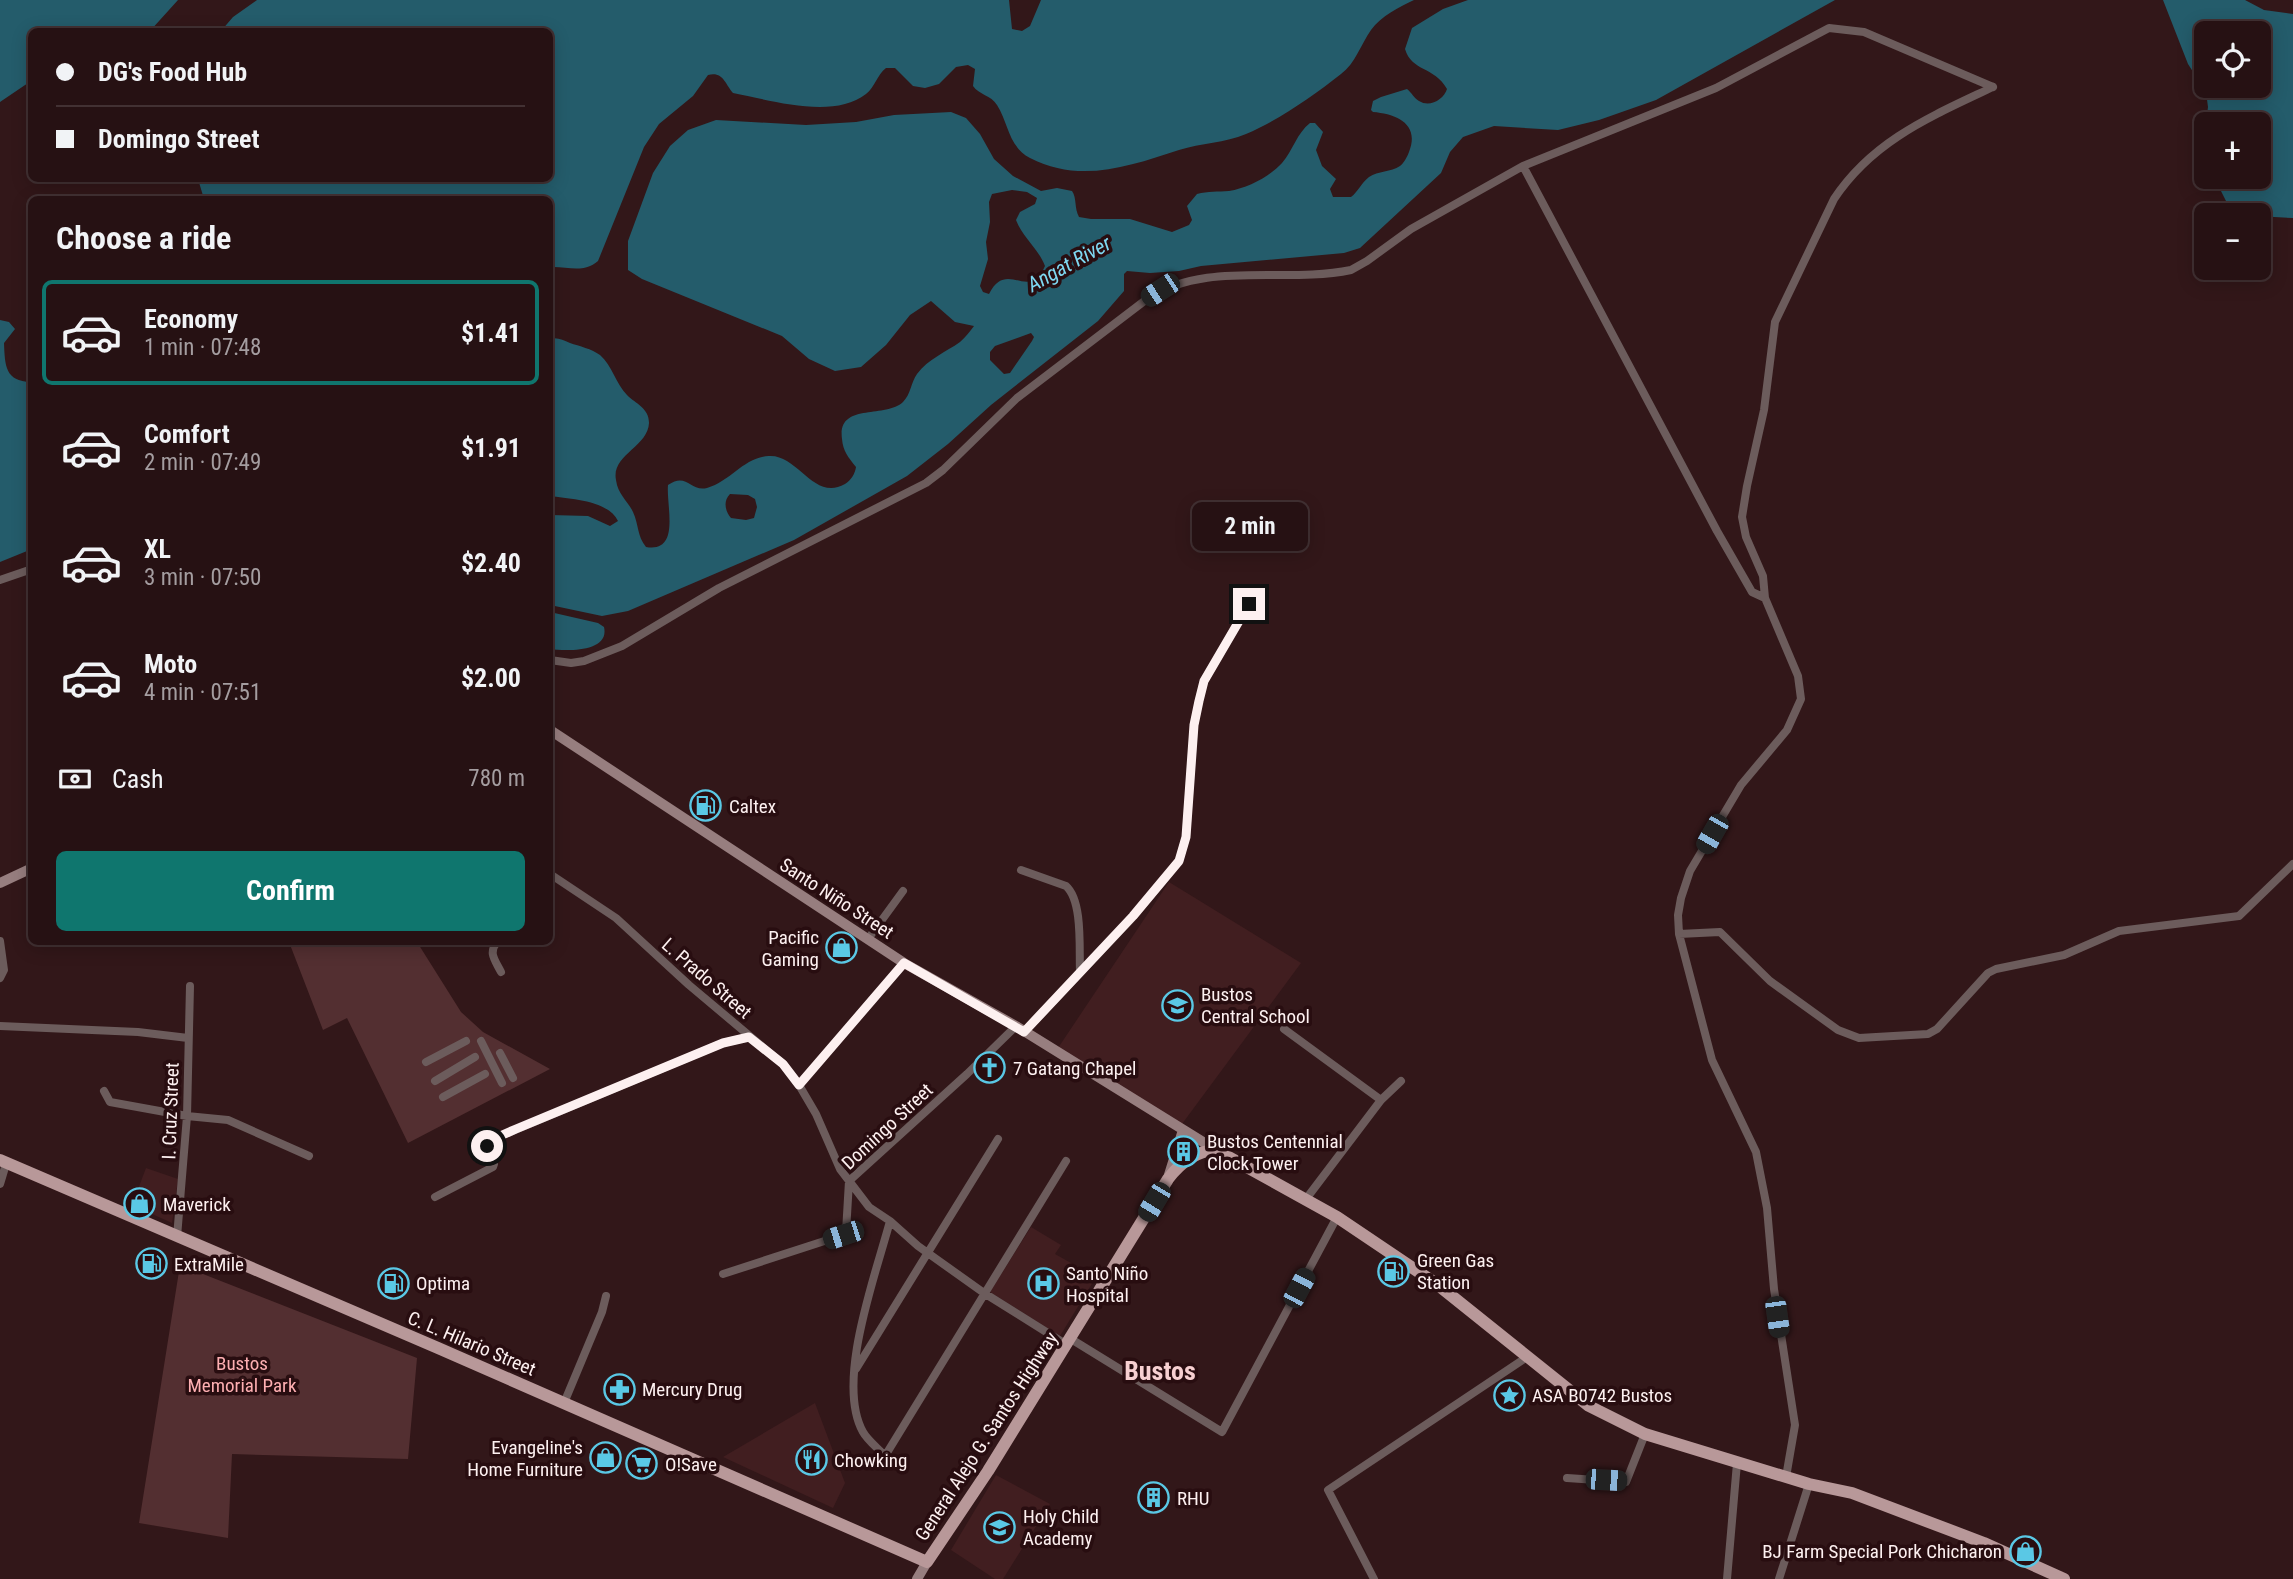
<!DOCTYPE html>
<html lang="en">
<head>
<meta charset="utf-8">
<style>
	:root { --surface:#261113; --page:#321f21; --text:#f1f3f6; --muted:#a49da0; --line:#423133; --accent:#0f766e }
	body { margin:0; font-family:"Roboto Condensed",sans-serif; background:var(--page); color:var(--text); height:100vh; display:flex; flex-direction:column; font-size:26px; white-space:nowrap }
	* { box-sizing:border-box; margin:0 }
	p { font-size:23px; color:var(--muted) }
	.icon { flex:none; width:38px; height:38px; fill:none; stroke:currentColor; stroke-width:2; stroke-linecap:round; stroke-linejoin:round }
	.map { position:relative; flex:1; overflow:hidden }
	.drawer { position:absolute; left:28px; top:196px; width:525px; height:749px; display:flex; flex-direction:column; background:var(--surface); border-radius:10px; box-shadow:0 4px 18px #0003,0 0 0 2px var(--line) }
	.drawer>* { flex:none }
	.hud { position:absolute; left:28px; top:28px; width:525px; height:154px; border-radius:10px; box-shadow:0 4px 18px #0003,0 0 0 2px var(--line); display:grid; align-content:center; height:154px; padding:0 28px; background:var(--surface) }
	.fabs { position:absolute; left:2194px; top:21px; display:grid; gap:14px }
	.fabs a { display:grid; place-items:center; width:77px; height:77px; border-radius:10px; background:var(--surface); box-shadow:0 4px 18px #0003,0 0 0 2px var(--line); font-size:35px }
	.end { position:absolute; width:32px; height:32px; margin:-16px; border:9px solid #fdf0f0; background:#111; box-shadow:0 0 0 4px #111 }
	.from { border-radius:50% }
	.bubble { position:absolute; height:49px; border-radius:10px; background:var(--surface); box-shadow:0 4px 18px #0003,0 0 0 2px var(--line); font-size:23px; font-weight:700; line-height:49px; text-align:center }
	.car { position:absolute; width:21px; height:42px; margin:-21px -10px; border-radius:9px; box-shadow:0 0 5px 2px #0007; background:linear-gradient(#222 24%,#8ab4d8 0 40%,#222 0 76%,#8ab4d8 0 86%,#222 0) }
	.hud b { display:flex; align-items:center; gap:24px; height:66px; font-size:26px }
	.hud b+b { border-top:2px solid var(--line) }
	.hud i { width:18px; height:18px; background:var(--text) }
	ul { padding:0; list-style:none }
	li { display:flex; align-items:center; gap:21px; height:105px; margin:0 14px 10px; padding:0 14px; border:4px solid transparent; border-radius:10px }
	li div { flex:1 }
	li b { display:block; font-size:26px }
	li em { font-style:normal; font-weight:700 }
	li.selected { border-color:var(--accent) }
	li>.icon { width:63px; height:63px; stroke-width:1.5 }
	h2 { padding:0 28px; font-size:32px; line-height:84px }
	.pay { display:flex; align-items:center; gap:18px; height:77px; padding:0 28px; font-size:26px }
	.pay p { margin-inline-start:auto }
	.action { display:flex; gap:14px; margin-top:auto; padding:14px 28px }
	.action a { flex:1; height:80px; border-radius:10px; background:var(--accent); color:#fff; font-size:28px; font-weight:700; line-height:80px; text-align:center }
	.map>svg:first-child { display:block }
	.built { fill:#411e20 }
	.green { fill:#532f31 }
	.water { fill:#245c6b; fill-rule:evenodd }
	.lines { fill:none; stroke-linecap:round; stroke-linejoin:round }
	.street { stroke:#6c5c5c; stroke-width:8 }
	.secondary { stroke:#977e7f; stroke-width:10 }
	.primary { stroke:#b89899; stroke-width:12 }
	.route { stroke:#fdf0f0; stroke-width:9 }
	.labels { text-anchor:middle; stroke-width:7; stroke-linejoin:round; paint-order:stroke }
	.poi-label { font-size:19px; fill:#fdf0f0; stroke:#280d10; text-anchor:start }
	.street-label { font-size:19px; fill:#fdf0f0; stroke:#280d10 }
	.park-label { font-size:19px; fill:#feafb2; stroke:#280d10 }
	.water-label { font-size:21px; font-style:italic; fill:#7fd9f2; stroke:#280d10 }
	.district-label { font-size:26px; font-weight:bold; fill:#f7d0d1; stroke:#280d10 }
</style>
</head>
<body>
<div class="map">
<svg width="2293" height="1579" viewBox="0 0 2293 1579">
	<rect width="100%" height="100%" fill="#321719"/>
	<path class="built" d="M1169 882 1301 963 1182 1124 1058 1048Z
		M146 1168 178 1179 172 1223 132 1205Z
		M1031 1227 1061 1245 1055 1254 1096 1277 1060 1336 990 1292Z
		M815 1403 845 1483 833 1508 723 1457Z
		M996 1475 1050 1504 1003 1579H995L951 1550Z"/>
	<path class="green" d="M289 942H417L461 1012 483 1032 550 1069 408 1143 347 1018 323 1030Z
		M180 1265 417 1358 408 1459 232 1454 228 1538 139 1523Z"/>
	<path class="water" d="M0 0H178L150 31 32 32 31 81 0 102Z
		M257 0H1009L1012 29 1022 31 1030 26 1041 0H1414C1399 7 1381 16 1371 30 1361 44 1355 64 1341 74 1313 96 1279 120 1246 134 1225 143 1201 143 1179 150 1130 166 1080 184 1030 158 1008 146 1009 124 997 105 991 95 979 95 973 86L975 69 968 65 956 67 939 84 925 88 913 86 895 68H886C877 75 875 87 866 94 833 120 770 100 733 93 725 84 723 71 708 75L693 96 659 124 644 147 598 261C583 274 567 266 550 267V200L204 199 198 179 550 178V32L221 31 233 17Z
		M1468 0H1835L1656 100 1599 120 1558 130 1494 126 1463 137 1450 152 1441 173 1360 248 1344 253 1201 266 1179 271 1150 273 1127 271 1124 274V291L1098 321 991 405 948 444 907 476 794 540 628 611 602 616 550 605V515L588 516 610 526 618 521C608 500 570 499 550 496V339C557 337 563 340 570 343 579 346 592 349 600 355 612 365 616 384 627 395 636 404 649 408 649 423 648 447 611 455 616 480 618 495 628 501 633 512 639 525 637 536 646 547 681 553 666 506 668 485 687 472 690 492 707 488 731 481 744 457 769 456 798 454 814 502 845 484 851 480 855 474 856 467 848 457 843 451 842 439 837 402 885 419 903 402 911 394 911 382 917 374 928 359 946 352 960 342 966 337 970 331 974 326L955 322 931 301 910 315 886 345 861 367 835 371 809 359 782 336 642 279 628 270V241L653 173 670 146 688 130 716 120 806 125 856 122 894 115 951 112 966 118 980 134 994 159 1013 176 1041 191 1057 188 1072 191C1077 198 1074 208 1079 217L1091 219H1130L1172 232 1189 225 1192 220 1187 206 1197 194C1208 191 1218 192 1229 191 1248 188 1269 177 1282 163 1293 150 1297 133 1310 123H1315L1323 132 1316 150 1322 166 1336 179 1330 189 1333 197H1351C1358 192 1361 183 1369 177 1378 171 1391 172 1400 166 1404 163 1407 157 1409 152 1420 124 1397 114 1373 112L1371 110 1373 101 1381 97 1407 89C1412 93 1414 98 1419 101 1430 108 1444 99 1447 89 1434 66 1412 72 1405 49L1412 28 1443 9ZM1012 190 1027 192 1037 198 1035 204 1020 212 1016 220C1023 238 1038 248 1045 266 1029 303 1007 258 989 294L983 292 980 286 988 259 986 242 990 222 989 202 992 194ZM1031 333 1034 337 1032 341 1010 373 1004 374 990 360V352L995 346ZM730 494 748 495 755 499 757 507 754 518 746 520 731 518C725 511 723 501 730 494Z
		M2163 0H2245L2264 10 2293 14V218L2237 215 2231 211 2214 177H2259V124H2207V148L2205 130 2208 107 2206 92 2188 64ZM2259 33V86H2207V33Z
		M0 320 9 322 15 329 4 343C5 366 5 381 31 382L32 549 0 562Z
		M550 612 598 623 604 627C610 653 565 651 550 649Z"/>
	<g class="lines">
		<path class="street" d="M1523 166 1717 531 1752 592 1765 598
			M0 580 32 569
			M550 660 571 663 584 661 622 646 719 588 926 483 943 470 1017 398 1147 299C1207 260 1284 284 1351 270L1367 261 1411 229 1523 166 1716 88 1829 28 1864 32 1993 87
			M1021 870 1066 886C1083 901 1079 949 1080 971
			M550 874 616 918 689 985 783 1064 799 1085 816 1114 840 1169 869 1207 890 1221 918 1246 984 1293 1067 1345
			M1679 934 1720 932 1770 981 1838 1030 1859 1038 1928 1034 1937 1029 1988 973 1996 969 2064 955 2119 931 2239 916 2293 864
			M868 939 903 891
			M0 941 4 970 0 978
			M497 942C488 953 495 960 501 972
			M0 1026 138 1032 188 1038
			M1284 1029 1381 1100
			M1024 1032 1133 917 1179 861 1186 837 1194 725 1199 701 1204 681 1249 604
			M481 1041 502 1083
			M500 1053 513 1078
			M426 1062 466 1041
			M435 1081 475 1057
			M799 1085 904 963
			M104 1091 110 1102 187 1116 228 1120 309 1156
			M443 1097 485 1074
			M0 1184 6 1164
			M435 1197 493 1167 494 1164 487 1146 491 1140 723 1043 749 1037
			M1306 1199 1381 1100 1401 1081
			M890 1221C876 1274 835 1382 863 1432 868 1441 879 1449 885 1456L1066 1161
			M177 1237 187 1116 190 986
			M723 1274 843 1235 846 1232 849 1181 967 1074 1016 1026
			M1071 1339 1222 1432 1337 1217
			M856 1369 998 1139
			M564 1403 602 1312 606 1296
			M1786 1477 1795 1425 1774 1289 1767 1208 1756 1152 1712 1060 1679 934 1678 915 1681 898 1690 871 1741 785 1787 730 1801 699 1798 676 1765 598 1763 576 1746 537 1742 517 1747 486 1764 410 1775 322 1834 199C1873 140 1932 116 1993 87
			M1567 1478 1626 1482 1645 1434
			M1374 1579 1328 1490 1527 1357
			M1727 1579 1737 1463
			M1779 1579 1809 1484"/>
		<path class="secondary" d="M550 730 904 963 1016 1026 1216 1150
			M0 883 32 868
			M1168 1178 1183 1130
			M917 1579 927 1562"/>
		<path class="primary" d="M0 1160 438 1348 927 1562 988 1471 1168 1179C1180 1163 1195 1151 1216 1150L1337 1217 1438 1285 1589 1406 1645 1434 1809 1484 1852 1493 1984 1543 2064 1579"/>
	</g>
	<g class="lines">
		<path class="route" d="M487 1146 491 1140 516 1129 723 1043 749 1037 783 1064 799 1085 904 963 1024 1032 1133 916 1179 861 1186 837 1194 725 1199 701 1204 681 1249 604"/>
	</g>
	<defs>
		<symbol id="fuel-ring" viewBox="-11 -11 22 22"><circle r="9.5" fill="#280d10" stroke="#5ac8e5" stroke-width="1.5"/><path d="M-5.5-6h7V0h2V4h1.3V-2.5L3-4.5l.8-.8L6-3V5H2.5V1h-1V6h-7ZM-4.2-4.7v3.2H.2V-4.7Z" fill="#5ac8e5"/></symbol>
		<symbol id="shop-ring" viewBox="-11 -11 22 22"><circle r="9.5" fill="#280d10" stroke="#5ac8e5" stroke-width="1.5"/><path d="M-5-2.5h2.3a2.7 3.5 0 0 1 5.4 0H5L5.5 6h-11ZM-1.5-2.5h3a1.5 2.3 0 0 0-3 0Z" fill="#5ac8e5"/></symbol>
		<symbol id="school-ring" viewBox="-11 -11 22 22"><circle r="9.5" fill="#280d10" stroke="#5ac8e5" stroke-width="1.5"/><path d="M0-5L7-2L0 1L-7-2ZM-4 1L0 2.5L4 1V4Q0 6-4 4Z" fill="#5ac8e5"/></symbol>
		<symbol id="church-ring" viewBox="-11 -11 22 22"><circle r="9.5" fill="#280d10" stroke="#5ac8e5" stroke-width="1.5"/><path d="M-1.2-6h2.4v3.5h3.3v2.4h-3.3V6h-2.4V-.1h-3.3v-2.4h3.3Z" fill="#5ac8e5"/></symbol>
		<symbol id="building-ring" viewBox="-11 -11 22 22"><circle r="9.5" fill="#280d10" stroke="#5ac8e5" stroke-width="1.5"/><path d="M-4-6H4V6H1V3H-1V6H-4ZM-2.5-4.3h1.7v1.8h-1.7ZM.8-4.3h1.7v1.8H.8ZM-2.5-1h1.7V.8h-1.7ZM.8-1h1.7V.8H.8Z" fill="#5ac8e5"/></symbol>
		<symbol id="hospital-ring" viewBox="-11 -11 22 22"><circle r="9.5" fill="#280d10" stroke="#5ac8e5" stroke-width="1.5"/><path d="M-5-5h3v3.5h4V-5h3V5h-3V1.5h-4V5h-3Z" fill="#5ac8e5"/></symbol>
		<symbol id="pharmacy-ring" viewBox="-11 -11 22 22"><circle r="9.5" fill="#280d10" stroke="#5ac8e5" stroke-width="1.5"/><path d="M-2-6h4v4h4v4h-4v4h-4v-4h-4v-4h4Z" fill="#5ac8e5"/></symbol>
		<symbol id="sight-ring" viewBox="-11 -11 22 22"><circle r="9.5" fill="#280d10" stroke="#5ac8e5" stroke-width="1.5"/><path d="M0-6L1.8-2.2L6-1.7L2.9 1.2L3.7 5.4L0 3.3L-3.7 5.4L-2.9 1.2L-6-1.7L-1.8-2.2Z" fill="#5ac8e5"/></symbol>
		<symbol id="restaurant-ring" viewBox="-11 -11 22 22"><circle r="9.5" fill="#280d10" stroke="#5ac8e5" stroke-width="1.5"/><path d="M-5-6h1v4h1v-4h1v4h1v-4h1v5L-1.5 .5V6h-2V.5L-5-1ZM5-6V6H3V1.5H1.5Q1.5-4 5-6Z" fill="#5ac8e5"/></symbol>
		<symbol id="supermarket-ring" viewBox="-11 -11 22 22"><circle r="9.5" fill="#280d10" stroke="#5ac8e5" stroke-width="1.5"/><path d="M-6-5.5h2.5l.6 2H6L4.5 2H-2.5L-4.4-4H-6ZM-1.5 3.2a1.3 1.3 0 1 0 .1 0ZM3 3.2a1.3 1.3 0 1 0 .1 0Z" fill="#5ac8e5"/></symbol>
	</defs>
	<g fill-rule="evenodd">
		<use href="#fuel-ring" x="688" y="788" width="35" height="35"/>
		<use href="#shop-ring" x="824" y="930" width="35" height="35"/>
		<use href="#school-ring" x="1160" y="988" width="35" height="35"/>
		<use href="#church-ring" x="972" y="1050" width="35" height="35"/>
		<use href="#building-ring" x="1166" y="1134" width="35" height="35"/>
		<use href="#shop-ring" x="122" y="1186" width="35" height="35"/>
		<use href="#fuel-ring" x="134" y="1246" width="35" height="35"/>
		<use href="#fuel-ring" x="1376" y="1254" width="35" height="35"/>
		<use href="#fuel-ring" x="376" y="1266" width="35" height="35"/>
		<use href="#hospital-ring" x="1026" y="1266" width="35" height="35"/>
		<use href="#pharmacy-ring" x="602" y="1372" width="35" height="35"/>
		<use href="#sight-ring" x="1492" y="1378" width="35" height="35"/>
		<use href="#shop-ring" x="588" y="1440" width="35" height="35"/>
		<use href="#restaurant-ring" x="794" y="1442" width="35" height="35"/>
		<use href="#supermarket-ring" x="624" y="1446" width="35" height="35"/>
		<use href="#building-ring" x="1136" y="1480" width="35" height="35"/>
		<use href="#school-ring" x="982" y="1510" width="35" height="35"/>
		<use href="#shop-ring" x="2008" y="1534" width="35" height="35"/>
	</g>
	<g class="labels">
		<g class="poi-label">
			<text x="729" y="813">Caltex</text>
			<text x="819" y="944" text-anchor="end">Pacific<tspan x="819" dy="22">Gaming</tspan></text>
			<text x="1201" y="1001">Bustos<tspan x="1201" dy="22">Central School</tspan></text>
			<text x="1013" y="1075">7 Gatang Chapel</text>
			<text x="1207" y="1148">Bustos Centennial<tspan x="1207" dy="22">Clock Tower</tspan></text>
			<text x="163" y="1211">Maverick</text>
			<text x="1417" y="1267">Green Gas<tspan x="1417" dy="22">Station</tspan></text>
			<text x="174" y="1271">ExtraMile</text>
			<text x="1066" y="1280">Santo Niño<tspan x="1066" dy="22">Hospital</tspan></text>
			<text x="416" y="1290">Optima</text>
			<text x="642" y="1396">Mercury Drug</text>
			<text x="1532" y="1402">ASA B0742 Bustos</text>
			<text x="583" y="1454" text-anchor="end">Evangeline's<tspan x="583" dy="22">Home Furniture</tspan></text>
			<text x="834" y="1467">Chowking</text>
			<text x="665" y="1471">O!Save</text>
			<text x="1177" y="1505">RHU</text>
			<text x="1023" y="1523">Holy Child<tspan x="1023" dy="22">Academy</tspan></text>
			<text x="2002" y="1558" text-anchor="end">BJ Farm Special Pork Chicharon</text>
		</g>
		<g class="street-label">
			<text transform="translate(837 898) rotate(33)" y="7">Santo Niño Street</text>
			<text transform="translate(707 978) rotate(41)" y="7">L. Prado Street</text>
			<text transform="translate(170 1111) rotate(-88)" y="7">I. Cruz Street</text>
			<text transform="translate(887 1126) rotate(-43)" y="7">Domingo Street</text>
			<text transform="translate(472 1343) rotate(23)" y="7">C. L. Hilario Street</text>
			<text transform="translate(986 1436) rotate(-57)" y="7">General Alejo G. Santos Highway</text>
		</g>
		<g class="park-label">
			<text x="242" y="1370">Bustos<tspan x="242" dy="22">Memorial Park</tspan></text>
		</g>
		<g class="water-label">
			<text transform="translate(1069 264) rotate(-29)" y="7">Angat River</text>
		</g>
		<g class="district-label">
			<text x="1160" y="1380">Bustos</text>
		</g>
	</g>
</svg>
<div class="fabs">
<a><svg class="icon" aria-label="locate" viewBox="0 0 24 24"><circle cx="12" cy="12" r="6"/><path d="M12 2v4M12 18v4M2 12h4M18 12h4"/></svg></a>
<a>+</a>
<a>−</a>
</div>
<i class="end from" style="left:487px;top:1146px"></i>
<i class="end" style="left:1249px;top:604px"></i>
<div class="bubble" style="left:1192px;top:502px;width:116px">2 min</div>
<i class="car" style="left:1160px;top:290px;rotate:237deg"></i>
<i class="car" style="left:1712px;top:834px;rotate:210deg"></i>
<i class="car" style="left:1154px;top:1202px;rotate:211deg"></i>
<i class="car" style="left:843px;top:1235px;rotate:252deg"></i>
<i class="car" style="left:1299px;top:1288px;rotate:28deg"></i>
<i class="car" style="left:1777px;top:1317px;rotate:172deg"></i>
<i class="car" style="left:1606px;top:1480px;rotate:93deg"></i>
<div class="hud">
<b><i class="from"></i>DG's Food Hub</b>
<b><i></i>Domingo Street</b>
</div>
<section class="drawer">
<h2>Choose a ride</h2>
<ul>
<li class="selected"><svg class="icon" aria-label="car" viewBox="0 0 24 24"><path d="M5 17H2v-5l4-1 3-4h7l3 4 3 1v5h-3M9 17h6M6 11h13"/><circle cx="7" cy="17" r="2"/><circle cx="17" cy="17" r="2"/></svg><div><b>Economy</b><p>1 min · 07:48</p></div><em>$1.41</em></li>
<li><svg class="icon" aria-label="car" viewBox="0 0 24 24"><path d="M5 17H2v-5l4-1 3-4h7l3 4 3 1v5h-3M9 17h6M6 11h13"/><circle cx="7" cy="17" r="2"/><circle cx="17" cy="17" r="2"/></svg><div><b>Comfort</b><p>2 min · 07:49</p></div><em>$1.91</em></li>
<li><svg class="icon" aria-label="car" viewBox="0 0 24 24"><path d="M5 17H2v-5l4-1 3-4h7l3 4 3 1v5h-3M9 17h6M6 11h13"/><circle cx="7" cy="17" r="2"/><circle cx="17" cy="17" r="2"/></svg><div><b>XL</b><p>3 min · 07:50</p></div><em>$2.40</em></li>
<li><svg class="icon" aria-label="car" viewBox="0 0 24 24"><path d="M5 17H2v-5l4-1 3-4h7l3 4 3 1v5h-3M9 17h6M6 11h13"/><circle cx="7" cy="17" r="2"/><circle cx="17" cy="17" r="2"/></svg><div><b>Moto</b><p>4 min · 07:51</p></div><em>$2.00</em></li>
</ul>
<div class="pay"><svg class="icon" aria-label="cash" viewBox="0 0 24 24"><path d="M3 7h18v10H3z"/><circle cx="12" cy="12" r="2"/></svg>Cash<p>780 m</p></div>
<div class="action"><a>Confirm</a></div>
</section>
</div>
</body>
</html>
